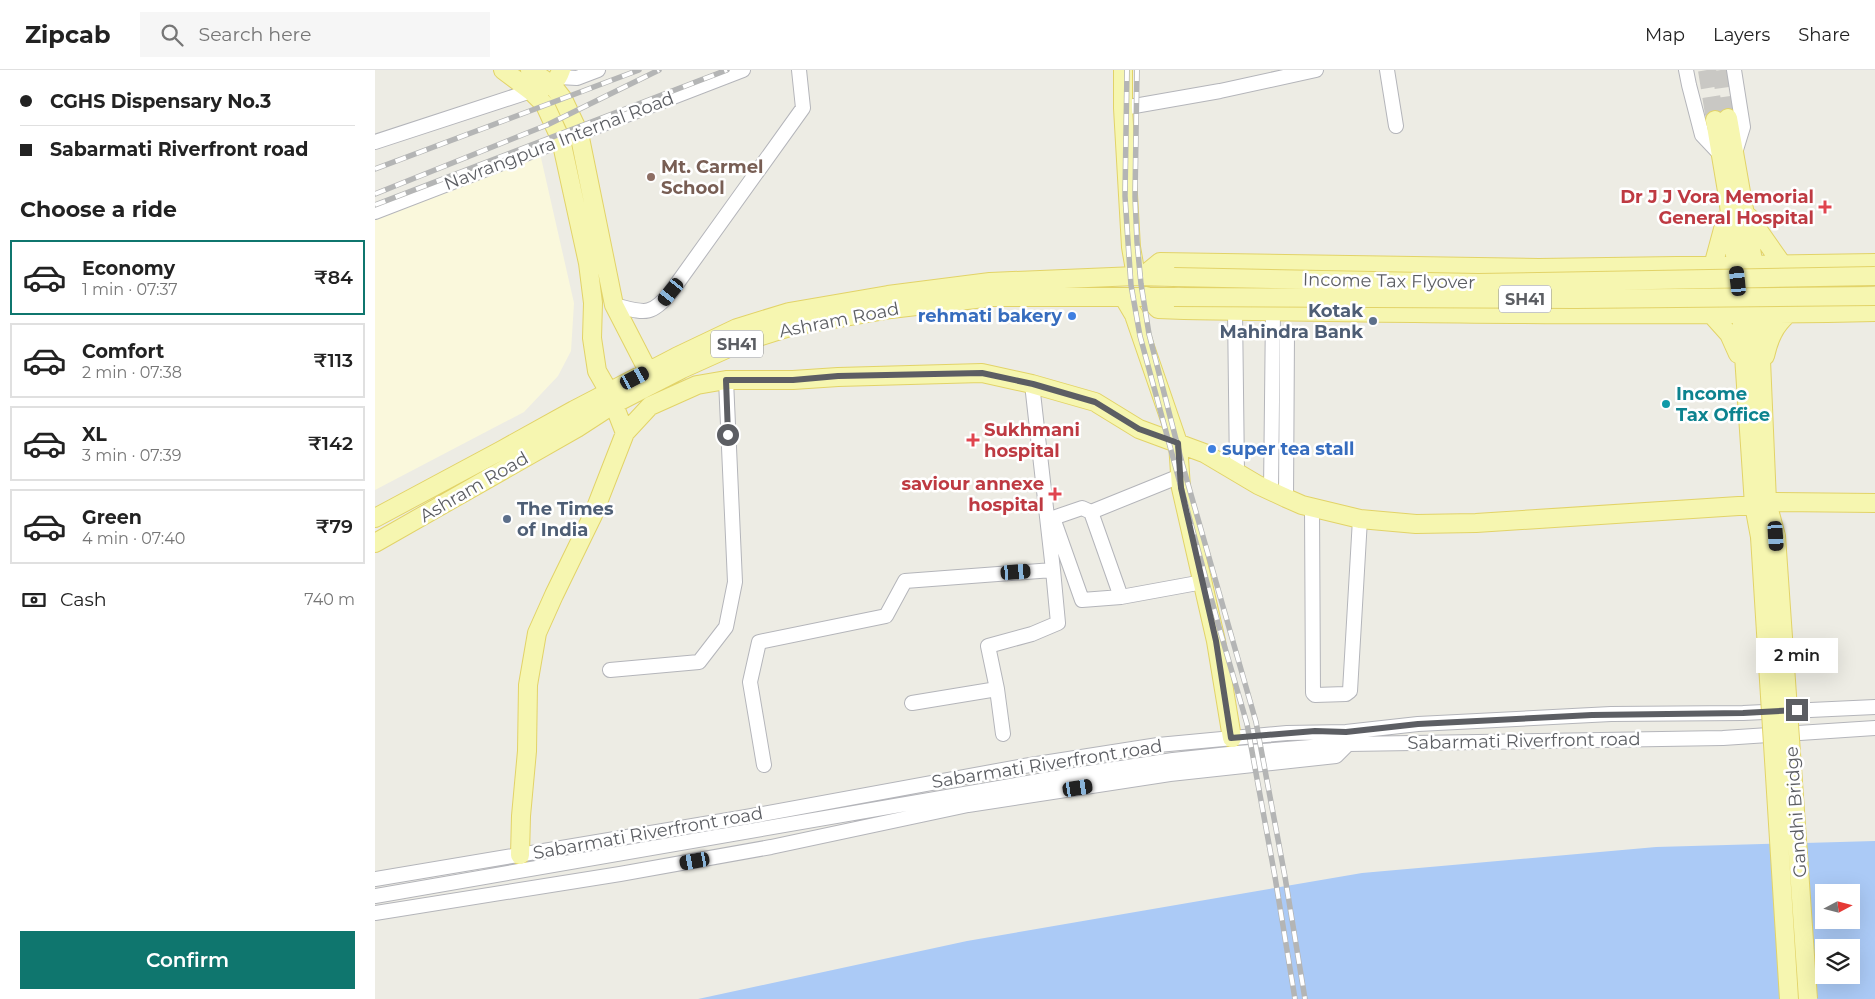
<!DOCTYPE html>
<html lang="en">
<head>
<meta charset="utf-8">
<style>
	:root { --surface:#fff; --page:#f6f6f6; --text:#222; --muted:#767676; --line:#e0e0e0; --accent:#0f766e }
	body { margin:0; font-family:Montserrat,sans-serif; background:var(--page); color:var(--text); height:100vh; display:flex; flex-direction:column; font-size:19px; white-space:nowrap }
	* { box-sizing:border-box; margin:0 }
	p { font-size:16px; color:var(--muted) }
	.icon { flex:none; width:28px; height:28px; fill:none; stroke:currentColor; stroke-width:2; stroke-linecap:round; stroke-linejoin:round }
	.map { position:relative; flex:1; overflow:hidden }
	.panel { display:flex; flex-direction:column; background:var(--surface); width:375px }
	.panel>* { flex:none }
	.guide { display:grid; align-content:center; height:110px; padding:0 20px; background:var(--surface) }
	.needle { width:32px; rotate:83deg }
	.tools { position:absolute; left:1440px; top:814px; display:grid; gap:10px }
	.tools a { display:grid; place-items:center; width:45px; height:45px; border-radius:0px; background:var(--surface); box-shadow:0 5px 20px #0002; font-size:25px }
	.end { position:absolute; width:22px; height:22px; margin:-11px; border:6px solid #5c5e63; background:#fff; box-shadow:0 0 0 2px #fff }
	.from { border-radius:50% }
	.bubble { position:absolute; height:35px; border-radius:0px; background:var(--surface); box-shadow:0 5px 20px #0002; font-size:16px; font-weight:600; line-height:35px; text-align:center }
	.car { position:absolute; width:15px; height:30px; margin:-15px -8px; border-radius:6px; box-shadow:0 0 4px 1px #0007; background:linear-gradient(#222 24%,#8ab4d8 0 40%,#222 0 76%,#8ab4d8 0 86%,#222 0) }
	.guide b { display:flex; align-items:center; gap:18px; height:48px; font-size:19px }
	.guide b+b { border-top:1px solid var(--line) }
	.guide i { width:12px; height:12px; background:var(--text) }
	ul { padding:0; list-style:none }
	li { display:flex; align-items:center; gap:15px; height:75px; margin:0 10px 8px; padding:0 10px; border:2px solid var(--line); border-radius:0px }
	li div { flex:1 }
	li b { display:block; font-size:19px }
	li em { font-style:normal; font-weight:600 }
	li.selected { border-color:var(--accent) }
	li>.icon { width:45px; height:45px; stroke-width:1.5 }
	h2 { padding:0 20px; font-size:22px; line-height:60px }
	.pay { display:flex; align-items:center; gap:12px; height:55px; padding:0 20px; font-size:19px }
	.pay p { margin-inline-start:auto }
	.action { display:flex; gap:10px; margin-top:auto; padding:10px 20px }
	.action a { flex:1; height:58px; border-radius:0px; background:var(--accent); color:#fff; font-size:20px; font-weight:600; line-height:58px; text-align:center }
	header { display:flex; align-items:center; gap:30px; box-sizing:border-box; height:70px; padding:0 25px; background:var(--surface); border-bottom:1px solid var(--line) }
	header strong { font-size:24px }
	nav { display:flex; gap:28px; margin-inline-start:auto; font-size:18px }
	.search { width:350px; height:45px; background:var(--page); display:flex; align-items:center; gap:12px; box-sizing:border-box; padding:0 18px; border-radius:0px; color:var(--muted); font-size:19px }
	main { display:flex; flex:1; min-height:0 }
	.map>svg:first-child { display:block }
	.commercial { fill:#faf8dc }
	.water { fill:#abcaf6; fill-rule:evenodd }
	.lines { fill:none; stroke-linecap:round; stroke-linejoin:round }
	.major-tunnel { stroke:#c9c8c4; stroke-width:18; stroke-dasharray:18 9; stroke-linecap:butt }
	.minor-casing { stroke:#b4b5ba; stroke-width:16 }
	.major-casing { stroke:#e2d368; stroke-width:20 }
	.minor { stroke:#fff; stroke-width:14 }
	.major { stroke:#f6f6b0; stroke-width:18 }
	.rail-casing { stroke:#b4b5b5; stroke-width:5.5 }
	.rail { stroke:#fff; stroke-width:4; stroke-dasharray:11; stroke-linecap:butt }
	.major-bridge-casing { stroke:#e2d368; stroke-width:20; stroke-linecap:butt }
	.major-bridge { stroke:#f6f6b0; stroke-width:18 }
	.route { stroke:#5c5e63; stroke-width:6 }
	.education-dot { fill:#8d6e63; stroke:#fff; stroke-width:2 }
	.health-dot { fill:#e0444e; stroke:#fff; stroke-width:2 }
	.shop-dot { fill:#3f7fe0; stroke:#fff; stroke-width:2 }
	.service-dot { fill:#5c6f8a; stroke:#fff; stroke-width:2 }
	.culture-dot { fill:#0f9aa8; stroke:#fff; stroke-width:2 }
	.labels { text-anchor:middle; stroke-width:5; stroke-linejoin:round; paint-order:stroke }
	.shield { fill:#fff; stroke:#8d8e92; stroke-width:1 }
	.shield-label { font-size:16px; font-weight:bold; fill:#5c5e63 }
	.street-label { font-size:18px; fill:#5c5e63; stroke:#fff }
	.education-label { font-size:18px; font-weight:bold; fill:#785e54; stroke:#fff; text-anchor:start }
	.health-label { font-size:18px; font-weight:bold; fill:#be3a42; stroke:#fff; text-anchor:end }
	.service-label { font-size:18px; font-weight:bold; fill:#4e5e75; stroke:#fff; text-anchor:end }
	.shop-label { font-size:18px; font-weight:bold; fill:#366cbe; stroke:#fff; text-anchor:end }
	.culture-label { font-size:18px; font-weight:bold; fill:#0d838f; stroke:#fff; text-anchor:start }
</style>
</head>
<body>
<header>
<strong>Zipcab</strong>
<div class="search"><svg class="icon" aria-label="search" viewBox="0 0 24 24"><circle cx="10" cy="10" r="6"/><path d="M15 15l6 6"/></svg>Search here</div>
<nav><a>Map</a><a>Layers</a><a>Share</a></nav>
</header>
<main>
<section class="panel">
<div class="guide">
<b><i class="from"></i>CGHS Dispensary No.3</b>
<b><i></i>Sabarmati Riverfront road</b>
</div>
<h2>Choose a ride</h2>
<ul>
<li class="selected"><svg class="icon" aria-label="car" viewBox="0 0 24 24"><path d="M5 17H2v-5l4-1 3-4h7l3 4 3 1v5h-3M9 17h6M6 11h13"/><circle cx="7" cy="17" r="2"/><circle cx="17" cy="17" r="2"/></svg><div><b>Economy</b><p>1 min · 07:37</p></div><em>₹84</em></li>
<li><svg class="icon" aria-label="car" viewBox="0 0 24 24"><path d="M5 17H2v-5l4-1 3-4h7l3 4 3 1v5h-3M9 17h6M6 11h13"/><circle cx="7" cy="17" r="2"/><circle cx="17" cy="17" r="2"/></svg><div><b>Comfort</b><p>2 min · 07:38</p></div><em>₹113</em></li>
<li><svg class="icon" aria-label="car" viewBox="0 0 24 24"><path d="M5 17H2v-5l4-1 3-4h7l3 4 3 1v5h-3M9 17h6M6 11h13"/><circle cx="7" cy="17" r="2"/><circle cx="17" cy="17" r="2"/></svg><div><b>XL</b><p>3 min · 07:39</p></div><em>₹142</em></li>
<li><svg class="icon" aria-label="car" viewBox="0 0 24 24"><path d="M5 17H2v-5l4-1 3-4h7l3 4 3 1v5h-3M9 17h6M6 11h13"/><circle cx="7" cy="17" r="2"/><circle cx="17" cy="17" r="2"/></svg><div><b>Green</b><p>4 min · 07:40</p></div><em>₹79</em></li>
</ul>
<div class="pay"><svg class="icon" aria-label="cash" viewBox="0 0 24 24"><path d="M3 7h18v10H3z"/><circle cx="12" cy="12" r="2"/></svg>Cash<p>740 m</p></div>
<div class="action"><a>Confirm</a></div>
</section>
<div class="map">
<svg width="1500" height="929" viewBox="0 0 1500 929">
	<rect width="100%" height="100%" fill="#edece4"/>
	<path class="commercial" d="M164 79 199 233 196 281 183 306 149 342 0 420V140Z"/>
	<path class="water" d="M1500 771V929H323L592 871 987 803 1281 777ZM1449 822H1476V850H1449ZM1449 878H1476V905H1449Z"/>
	<g class="lines">
		<path class="major-tunnel" d="M1332 0 1340 50
			M1346 0 1353 48"/>
		<defs>
			<path id="minor" d="M1012 0 1021 56
				M1311 0 1314 15 1327 65 1344 83
				M1359 0 1368 57 1360 83
				M184 7 202 8 223 0
				M748 38 845 21 941 0
				M0 72 156 21
				M0 142 368 0
				M239 235C268 242 275 248 296 222L428 38 424 0
				M860 240 862 403
				M805 406 716 442 707 438 678 448 707 530 746 527 828 512
				M896 421 898 241
				M911 428 912 263
				M937 437 938 623 940 625 971 624 975 621 985 449
				M716 442 746 527
				M235 600 324 592 351 557 360 512 351 310
				M537 633 622 619
				M628 664 622 619 613 576 657 564 683 553 678 500
				M389 695 375 612 384 572 511 546 530 511 678 500 657 314
				M0 809 371 747 649 696 783 675 912 663 971 662 1043 654 1236 644 1368 643 1500 637
				M0 826 687 707 798 690 863 683 973 674 1348 668 1500 658
				M0 843 245 804 396 777 593 735 795 704 961 686 973 674"/>
			<path id="major" d="M128 0 156 21 170 35 186 70 213 193 218 233 217 268 222 301 234 322 250 363
				M155 0 177 15 188 29 204 63 239 235 273 301 279 311
				M748 0V38L756 177 761 206
				M166 18C177 15 182 12 186 0
				M1353 48 1383 219 1392 432 1401 466
				M1340 50 1353 127 1365 226 1379 435 1385 467
				M1374 147 1407 194
				M1338 196 1351 148
				M768 206 785 192 1164 198 1500 193
				M771 226 783 239 809 240C1040 243 1270 247 1500 242
				M749 228 759 245 803 373 806 418 841 571 857 668
				M1337 245 1354 264 1363 284
				M1390 286C1394 269 1399 256 1413 244
				M1392 432 1500 433
				M0 448 127 380 199 340 301 287 362 258 414 242 513 225 615 212 761 206 799 207
				M0 473 202 358 239 334 307 299 367 272 418 256 516 239 617 227H799
				M145 785 146 746 152 681 153 615 162 563 179 525 218 445 250 363 275 336 322 315 351 310H418L463 307 607 303 657 314 720 332 764 359 829 383 883 415 911 428 927 435 985 449 1041 454 1101 453 1379 435"/>
		</defs>
		<use href="#minor" class="minor-casing"/>
		<use href="#major" class="major-casing"/>
		<use href="#minor" class="minor"/>
		<use href="#major" class="major"/>
		<defs>
			<path id="rail" d="M752 0 750 126 753 172 756 215 765 266 844 557 872 654 900 807 920 929
				M762 0 760 127 762 172 766 214 774 264 807 393 881 652 910 807 930 929
				M0 99 264 0
				M0 124 172 55 284 0
				M0 135 352 0"/>
		</defs>
		<use href="#rail" class="rail-casing"/>
		<use href="#rail" class="rail"/>
		<defs>
			<path id="major-bridge" d="M799 207 1103 213 1500 206
				M799 227 1200 229 1500 226
				M1401 466 1433 929
				M1385 467 1414 929"/>
		</defs>
		<use href="#major-bridge" class="major-bridge-casing"/>
		<use href="#major-bridge" class="major-bridge"/>
	</g>
	<g class="lines">
		<path class="route" d="M353 365 351 310H418L463 306 607 303 658 314 720 332 764 359 803 373 806 418 841 571 856 668 940 661 971 662 1043 654 1217 645 1368 643 1422 640"/>
	</g>
	<circle class="education-dot" cx="276" cy="107" r="5"/>
	<g class="health-dot">
		<path d="M1447.5 129.5h5v5h5v5h-5v5h-5v-5h-5v-5h5z"/>
		<path d="M595.5 362.5h5v5h5v5h-5v5h-5v-5h-5v-5h5z"/>
		<path d="M677.5 416.5h5v5h5v5h-5v5h-5v-5h-5v-5h5z"/>
	</g>
	<g class="shop-dot">
		<circle cx="697" cy="246" r="5"/>
		<circle cx="837" cy="379" r="5"/>
	</g>
	<g class="service-dot">
		<circle cx="998" cy="251" r="5"/>
		<circle cx="132" cy="449" r="5"/>
	</g>
	<circle class="culture-dot" cx="1291" cy="334" r="5"/>
	<g class="labels">
		<g class="shield">
			<rect x="1124" y="215.5" width="52" height="27" rx="4"/>
			<rect x="336" y="260.5" width="52" height="27" rx="4"/>
		</g>
		<g class="shield-label">
			<text x="1150" y="235">SH41</text>
			<text x="362" y="280">SH41</text>
		</g>
		<g class="street-label">
			<text transform="translate(184 71) rotate(-21)" y="6">Navrangpura Internal Road</text>
			<text transform="translate(1014 211) rotate(1)" y="6">Income Tax Flyover</text>
			<text transform="translate(464 250) rotate(-11)" y="6">Ashram Road</text>
			<text transform="translate(99 417) rotate(-30)" y="6">Ashram Road</text>
			<text transform="translate(1149 671) rotate(-1)" y="6">Sabarmati Riverfront road</text>
			<text transform="translate(672 694) rotate(-9)" y="6">Sabarmati Riverfront road</text>
			<text transform="translate(1421 742) rotate(-94)" y="6">Gandhi Bridge</text>
			<text transform="translate(273 763) rotate(-10)" y="6">Sabarmati Riverfront road</text>
		</g>
		<g class="education-label">
			<text x="286" y="103">Mt. Carmel<tspan x="286" dy="21">School</tspan></text>
		</g>
		<g class="health-label">
			<text x="1439" y="133">Dr J J Vora Memorial<tspan x="1439" dy="21">General Hospital</tspan></text>
			<text x="609" y="366" text-anchor="start">Sukhmani<tspan x="609" dy="21">hospital</tspan></text>
			<text x="669" y="420">saviour annexe<tspan x="669" dy="21">hospital</tspan></text>
		</g>
		<g class="service-label">
			<text x="988" y="247">Kotak<tspan x="988" dy="21">Mahindra Bank</tspan></text>
			<text x="142" y="445" text-anchor="start">The Times<tspan x="142" dy="21">of India</tspan></text>
		</g>
		<g class="shop-label">
			<text x="687" y="252">rehmati bakery</text>
			<text x="847" y="385" text-anchor="start">super tea stall</text>
		</g>
		<g class="culture-label">
			<text x="1301" y="330">Income<tspan x="1301" dy="21">Tax Office</tspan></text>
		</g>
	</g>
</svg>
<div class="tools">
<a><svg class="needle" viewBox="-14 -14 28 28"><path d="M0-13l5 13h-10z" fill="#e53935"/><path d="M0 13l5-13h-10z" fill="#767676"/></svg></a>
<a><svg class="icon" aria-label="layers" viewBox="0 0 24 24"><path d="M12 4l9 5-9 5-9-5zM3 14l9 5 9-5"/></svg></a>
</div>
<i class="end from" style="left:353px;top:365px"></i>
<i class="end" style="left:1422px;top:640px"></i>
<div class="bubble" style="left:1381px;top:568px;width:82px">2 min</div>
<i class="car" style="left:1363px;top:211px;rotate:354deg"></i>
<i class="car" style="left:296px;top:222px;rotate:219deg"></i>
<i class="car" style="left:260px;top:308px;rotate:62deg"></i>
<i class="car" style="left:1401px;top:466px;rotate:176deg"></i>
<i class="car" style="left:641px;top:502px;rotate:86deg"></i>
<i class="car" style="left:703px;top:718px;rotate:81deg"></i>
<i class="car" style="left:320px;top:791px;rotate:260deg"></i>
</div>
</main>
</body>
</html>
